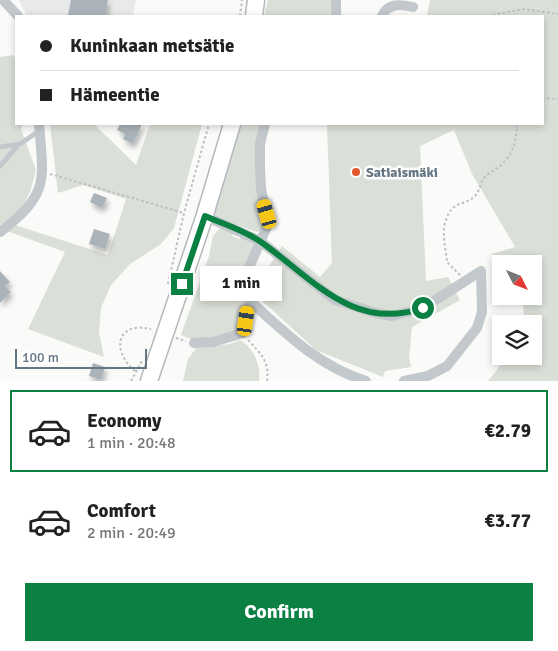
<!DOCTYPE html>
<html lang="en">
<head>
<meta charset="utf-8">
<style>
	:root { --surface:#fff; --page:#f2f2f2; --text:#222; --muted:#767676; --line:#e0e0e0; --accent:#0b8043 }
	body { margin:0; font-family:Signika,sans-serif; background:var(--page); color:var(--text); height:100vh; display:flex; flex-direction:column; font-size:19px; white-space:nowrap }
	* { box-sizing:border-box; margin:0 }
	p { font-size:16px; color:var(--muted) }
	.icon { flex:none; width:28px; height:28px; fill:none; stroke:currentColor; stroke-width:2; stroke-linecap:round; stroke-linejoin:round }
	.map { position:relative; height:381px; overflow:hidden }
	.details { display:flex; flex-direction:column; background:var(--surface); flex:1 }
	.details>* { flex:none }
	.hud { position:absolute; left:15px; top:15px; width:529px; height:110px; border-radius:0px; box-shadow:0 2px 8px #0003; display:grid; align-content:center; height:110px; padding:0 25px; background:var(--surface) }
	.needle { width:32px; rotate:132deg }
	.fabs { position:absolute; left:492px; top:255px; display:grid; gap:10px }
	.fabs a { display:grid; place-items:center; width:50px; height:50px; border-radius:0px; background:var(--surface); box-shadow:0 2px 8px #0003; font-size:25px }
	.scale { position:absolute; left:15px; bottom:12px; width:132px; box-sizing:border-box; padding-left:5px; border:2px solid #657683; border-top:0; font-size:14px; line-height:18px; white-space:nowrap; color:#657683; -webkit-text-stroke:4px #fff; paint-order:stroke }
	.end { position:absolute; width:22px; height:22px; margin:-11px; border:6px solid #0b8043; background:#fff; box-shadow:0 0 0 2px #fff }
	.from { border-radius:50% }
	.bubble { position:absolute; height:35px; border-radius:0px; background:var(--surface); box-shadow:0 2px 8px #0003; font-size:16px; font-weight:700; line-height:35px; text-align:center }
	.car { position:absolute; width:15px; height:30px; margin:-15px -8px; border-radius:6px; box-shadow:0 0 4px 1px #0007; background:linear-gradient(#f5c518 24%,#345 0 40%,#f5c518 0 76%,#345 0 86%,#f5c518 0) }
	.hud b { display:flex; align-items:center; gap:18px; height:48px; font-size:19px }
	.hud b+b { border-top:1px solid var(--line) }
	.hud i { width:12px; height:12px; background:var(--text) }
	ul { padding:9px 0 0; list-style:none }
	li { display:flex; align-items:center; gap:15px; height:82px; margin:0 10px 8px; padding:0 15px; border:2px solid transparent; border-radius:0px }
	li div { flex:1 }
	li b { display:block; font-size:19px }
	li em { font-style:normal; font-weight:700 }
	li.on { border-color:var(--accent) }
	li>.icon { width:45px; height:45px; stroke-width:1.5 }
	.action { display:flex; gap:10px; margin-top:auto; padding:10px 25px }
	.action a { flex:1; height:58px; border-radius:0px; background:var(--accent); color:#fff; font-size:20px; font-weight:700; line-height:58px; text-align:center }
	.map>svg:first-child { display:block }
	.built { fill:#e8e9e9 }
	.green { fill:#dadfd7 }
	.building { fill:#aab3b9; filter:url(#shadow) }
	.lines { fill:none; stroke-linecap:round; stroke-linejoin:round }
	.trunk-casing { stroke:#b4b9bd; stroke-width:19 }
	.path { stroke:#bbbfc2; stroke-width:2; stroke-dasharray:2.5 2.5; stroke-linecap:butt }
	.service { stroke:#c3c8cc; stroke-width:5 }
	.minor { stroke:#c3c8cc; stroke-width:10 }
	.trunk { stroke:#fff; stroke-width:16 }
	.route { stroke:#0b8043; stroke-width:6 }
	.poi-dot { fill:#e4572e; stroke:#fff; stroke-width:2 }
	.labels { text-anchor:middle; stroke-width:5; stroke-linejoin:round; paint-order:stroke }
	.poi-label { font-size:14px; font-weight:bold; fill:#657683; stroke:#fff; text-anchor:start }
</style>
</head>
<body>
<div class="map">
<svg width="558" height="381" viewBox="0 0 558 381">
	<defs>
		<filter id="shadow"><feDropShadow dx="2.5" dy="4.5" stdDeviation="2.5" flood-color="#0004"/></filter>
	</defs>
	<rect width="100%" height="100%" fill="#fafaf8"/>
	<path class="built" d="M19 0H136L133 16H27Z"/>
	<path class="green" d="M268 0H332V16H264Z
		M430 0H558V381H488L508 356H534V324H524L523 296H534V264H501V279L495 284 492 254 515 247 472 174 454 130 420 146 426 281 448 277 460 300 412 327 409 358 411 367 385 371 383 377 316 350 260 299 261 278 282 246 320 277 332 263 327 124H542V16H427Z
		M13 55 16 60V124H23L21 129 36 170 30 192 20 212 0 225V57Z
		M50 124H94L136 165 150 124H202L174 228 161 244 130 264 111 285 101 308 99 332 104 357 28 329 65 252 7 231 15 225 108 255 126 199 83 185 58 193Z
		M238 124H261L264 224 262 230 257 232 217 218 213 212Z
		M225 227 233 233 232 236 239 239 242 236 254 243 247 300 239 330 236 333 196 341 181 335 209 256 213 236 219 229Z
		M240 340C254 348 261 365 259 381H183L188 359 196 348 230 344Z"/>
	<path class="building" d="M71 0H108L105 16H68Z
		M120 124H142L133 144 123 139 125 134 117 130Z
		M94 193 107 198 102 208 90 202Z
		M94 229 110 234 105 249 89 244Z
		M0 271 10 282 5 286 11 292 0 303Z
		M93 363 105 367 101 380 89 376Z"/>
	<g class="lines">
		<defs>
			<path id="trunk" d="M254 16 256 0
				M149 381 204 218 232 124"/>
		</defs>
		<use href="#trunk" class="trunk-casing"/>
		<path class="path" d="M240 16 242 0
			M488 16 523 9 558 14
			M542 98 558 99
			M50 174 184 213
			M460 275 447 262C446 250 441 231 446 220 453 200 462 207 474 197 480 192 480 182 485 177 489 172 496 170 501 165 514 153 516 141 517 124
			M168 284 184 213 209 124
			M176 338 186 341
			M248 340C260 353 270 361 267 381
			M135 371C111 351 116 321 151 329
			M131 381 143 359"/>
		<path class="service" d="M0 147 20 144 39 131
			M0 166 19 144"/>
		<path class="minor" d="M3 0 18 16
			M336 0V16
			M382 16C388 3 400 4 413 7
			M205 216 260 241 335 300 376 313 392 316 423 308 481 271
			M0 232C49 194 44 182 39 124
			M250 301C285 333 320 367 366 381
			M194 343 213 342 243 333 250 301 248 270 268 224 261 188 260 167V144L265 124
			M404 381 428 376 447 366 477 328 482 312 481 271"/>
		<use href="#trunk" class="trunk"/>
	</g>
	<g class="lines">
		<path class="route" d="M182 284 205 216C223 224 244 230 261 242 312 278 353 332 423 308"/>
	</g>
	<circle class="poi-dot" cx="356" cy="172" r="5"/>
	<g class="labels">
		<g class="poi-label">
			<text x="366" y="177">Satiaismäki</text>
		</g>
	</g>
</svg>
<div class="fabs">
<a><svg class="needle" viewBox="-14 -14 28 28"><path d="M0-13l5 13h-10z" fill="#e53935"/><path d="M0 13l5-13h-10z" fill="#767676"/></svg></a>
<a><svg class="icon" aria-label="layers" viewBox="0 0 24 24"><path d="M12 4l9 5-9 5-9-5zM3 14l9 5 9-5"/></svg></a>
</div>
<div class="scale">100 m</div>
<i class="end from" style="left:423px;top:308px"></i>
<i class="end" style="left:182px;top:284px"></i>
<div class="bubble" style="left:200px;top:266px;width:82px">1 min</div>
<i class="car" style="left:267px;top:214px;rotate:344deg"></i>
<i class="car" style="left:246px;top:321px;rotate:8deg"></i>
<div class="hud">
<b><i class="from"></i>Kuninkaan metsätie</b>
<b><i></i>Hämeentie</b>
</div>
</div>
<section class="details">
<ul>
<li class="on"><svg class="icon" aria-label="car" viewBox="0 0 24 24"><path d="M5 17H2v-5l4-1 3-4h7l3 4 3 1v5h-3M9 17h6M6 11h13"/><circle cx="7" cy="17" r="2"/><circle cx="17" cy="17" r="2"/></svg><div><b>Economy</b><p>1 min · 20:48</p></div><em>€2.79</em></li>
<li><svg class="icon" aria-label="car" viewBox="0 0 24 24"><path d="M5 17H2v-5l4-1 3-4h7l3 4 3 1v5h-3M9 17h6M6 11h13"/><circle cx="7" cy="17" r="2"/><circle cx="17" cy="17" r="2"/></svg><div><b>Comfort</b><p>2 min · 20:49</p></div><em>€3.77</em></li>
</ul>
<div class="action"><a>Confirm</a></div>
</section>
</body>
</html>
